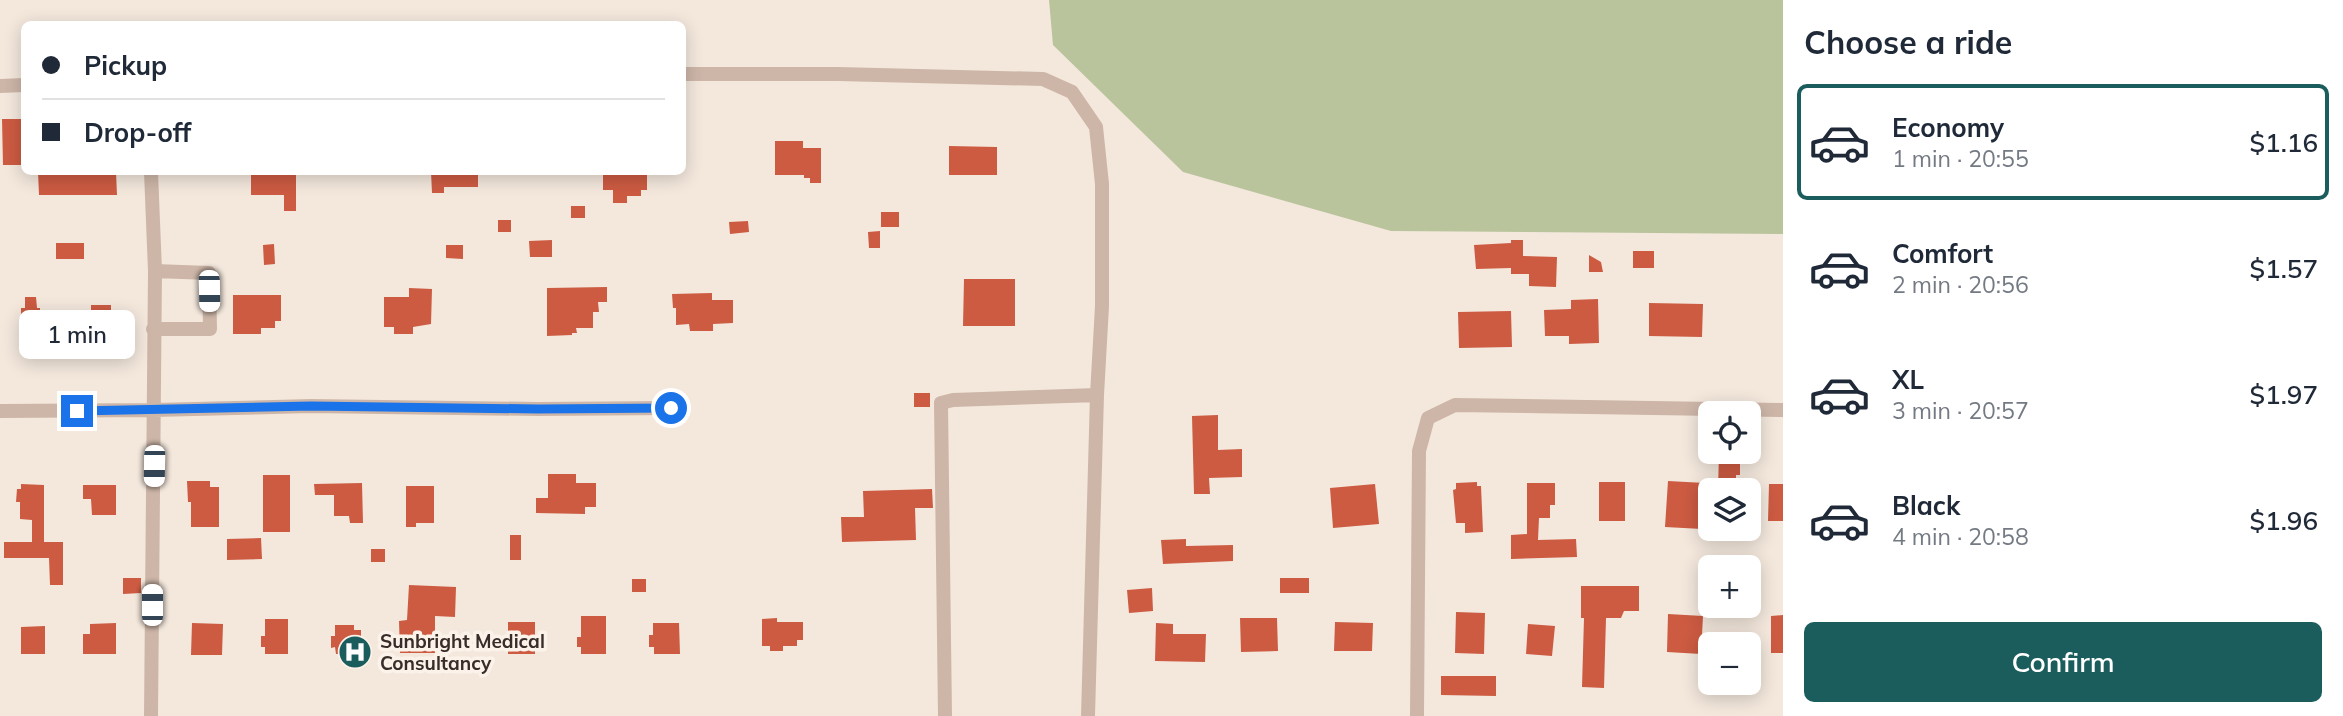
<!DOCTYPE html>
<html lang="en">
<head>
<meta charset="utf-8">
<style>
	:root { --surface:#fff; --page:#f6f6f7; --text:#1f2937; --muted:#747a83; --line:#e0e1e3; --accent:#1b5d5d }
	body { margin:0; font-family:Mulish,sans-serif; background:var(--page); color:var(--text); height:100vh; display:flex; flex-direction:column; font-size:26px; white-space:nowrap }
	* { box-sizing:border-box; margin:0 }
	p { font-size:23px; color:var(--muted) }
	.icon { flex:none; width:38px; height:38px; fill:none; stroke:currentColor; stroke-width:2; stroke-linecap:round; stroke-linejoin:round }
	.map { position:relative; flex:1; overflow:hidden }
	.drawer { display:flex; flex-direction:column; background:var(--surface); width:560px }
	.drawer>* { flex:none }
	.top-card { position:absolute; left:21px; top:21px; width:665px; height:154px; border-radius:10px; box-shadow:0 4px 18px #0003; display:grid; align-content:center; height:154px; padding:0 21px; background:var(--surface) }
	.controls { position:absolute; left:1698px; top:401px; display:grid; gap:14px }
	.controls a { display:grid; place-items:center; width:63px; height:63px; border-radius:10px; background:var(--surface); box-shadow:0 4px 18px #0003; font-size:35px }
	.end { position:absolute; width:32px; height:32px; margin:-16px; border:9px solid #1a73e8; background:#fff; box-shadow:0 0 0 4px #fff }
	.from { border-radius:50% }
	.bubble { position:absolute; height:49px; border-radius:10px; background:var(--surface); box-shadow:0 4px 18px #0003; font-size:23px; font-weight:600; line-height:49px; text-align:center }
	.car { position:absolute; width:21px; height:42px; margin:-21px -10px; border-radius:9px; box-shadow:0 0 5px 2px #0007; background:linear-gradient(#fff 24%,#345 0 40%,#fff 0 76%,#345 0 86%,#fff 0) }
	.top-card b { display:flex; align-items:center; gap:24px; height:66px; font-size:26px }
	.top-card b+b { border-top:2px solid var(--line) }
	.top-card i { width:18px; height:18px; background:var(--text) }
	ul { padding:0; list-style:none }
	li { display:flex; align-items:center; gap:21px; height:116px; margin:0 14px 10px; padding:0 7px; border:4px solid transparent; border-radius:10px }
	li div { flex:1 }
	li b { display:block; font-size:26px }
	li em { font-style:normal; font-weight:600 }
	li.on { border-color:var(--accent) }
	li>.icon { width:63px; height:63px; stroke-width:1.5 }
	h2 { padding:0 21px; font-size:32px; line-height:84px }
	.cta { display:flex; gap:14px; margin-top:auto; padding:14px 21px }
	.cta a { flex:1; height:80px; border-radius:10px; background:var(--accent); color:#fff; font-size:28px; font-weight:600; line-height:80px; text-align:center }
	main { display:flex; flex:1; min-height:0 }
	.map>svg:first-child { display:block }
	.green { fill:#b9c49c }
	.building { fill:#cc5b42 }
	.lines { fill:none; stroke-linecap:round; stroke-linejoin:round }
	.minor { stroke:#cdb6a8; stroke-width:14 }
	.route { stroke:#1a73e8; stroke-width:9 }
	.labels { text-anchor:middle; stroke-width:7; stroke-linejoin:round; paint-order:stroke }
	.poi-label { font-size:19px; font-weight:bold; fill:#392d29; stroke:#fbf2ea; text-anchor:start }
</style>
</head>
<body>
<main>
<div class="map">
<svg width="1783" height="716" viewBox="0 0 1783 716">
	<rect width="100%" height="100%" fill="#f4e8dd"/>
	<path class="green" d="M1049 0H1783V234L1391 231 1183 172 1053 45Z"/>
	<path class="building" d="M2 119H22L24 165H3Z
		M775 141H803V148H821V183H810V178H804V175H775Z
		M949 146 997 147V175H949Z
		M38 172H116L117 195H39Z
		M251 172H296V211H284V195H251Z
		M431 172 478 173V187H444V193H432Z
		M603 172H647V190H641V196H627V203H613V190H603Z
		M571 206H585V218H571Z
		M881 212H899V227H881Z
		M498 220H511V232H498Z
		M748 221 749 232 730 234 729 222Z
		M880 231V248H869L868 232Z
		M552 240V257H530L529 241Z
		M1511 240H1523V256L1557 257 1556 287 1529 286V274H1511V268L1476 269 1474 245 1511 243Z
		M56 243H84V259H56Z
		M274 244 275 264 264 265 263 245Z
		M446 245H463V259L446 258Z
		M1633 251H1654V268H1633Z
		M1589 255 1601 262 1603 272H1589Z
		M964 279H1015V326H963Z
		M607 287V302H598L599 312H593V328H576L577 333H572V335L547 336V288Z
		M409 288 432 289 431 324 413 327V334H394V327H384V297H409Z
		M712 293V300H733V323L713 324V331H690L689 324 676 325V308H673L672 294Z
		M233 295H281V321H275V328H261V334H233Z
		M25 297H36L37 308H40V315H46V335H21V308H25Z
		M1598 299 1599 343 1569 344V336H1545L1544 310 1571 309V300Z
		M1649 303 1703 304 1702 337 1649 336Z
		M91 305H111V320H117V335H91V333H83V320H91Z
		M1511 311 1512 347 1459 348 1458 312Z
		M914 393H930V407H914Z
		M1218 415V450L1242 449V477L1209 478 1210 494H1194L1192 416Z
		M1719 452H1740V475H1736V490H1718Z
		M548 474H576V483H596V507H585V514L536 513V498H548Z
		M263 475H290V532H263Z
		M187 481H210V487H219V527H191V502H188Z
		M1668 481 1705 483 1702 529 1665 527Z
		M1477 482V486H1481L1483 532 1465 533V523H1456L1453 490 1456 489V483Z
		M1599 482H1625V521H1599Z
		M362 483 363 523H350L349 516H334V495H315L314 484Z
		M1527 483H1555V505H1550V518H1539L1538 540 1576 539 1577 557 1511 559V535L1527 534Z
		M21 484 44 485V542H63V585H50L49 558H4V542H32V520L20 519V502H16L17 489H21Z
		M1375 484 1379 524 1333 528 1330 488Z
		M1769 484H1783V521H1768Z
		M83 485H116V515H92L91 499H83Z
		M406 486H434V523H416V527H406Z
		M932 489 933 508H915L916 540 842 542 841 517H864L863 491Z
		M510 535H521V560H510Z
		M261 538 262 559 227 560V539Z
		M1186 539V546L1233 545V561L1163 564 1161 540Z
		M371 549H385V562H371Z
		M123 578H141V593L123 594Z
		M1280 578H1309V593H1280Z
		M632 579H646V592H632Z
		M409 585 456 587 455 617 435 616V653H400L399 621 407 620Z
		M1581 586H1639V611H1624L1621 618H1606L1604 688 1582 687 1584 618H1581Z
		M1152 588 1153 611 1129 613 1127 590Z
		M1456 612 1485 613 1484 654 1455 653Z
		M1668 614 1703 616 1701 654 1667 652Z
		M1783 615V653H1771V616Z
		M581 616H606V654H581V647H577V637H581Z
		M777 618V622H803V640H797V646H783V651H770V646H762V619Z
		M1240 618H1277L1278 651 1241 652Z
		M265 619H288V654H265V647H261V636H265Z
		M508 622H535V654H508Z
		M1335 622 1373 623 1372 651H1334Z
		M116 623V654H83V634H90V624Z
		M192 623 223 624 222 655H191Z
		M653 623H679L680 654H654V647H649V635H653Z
		M1156 623 1173 624V634H1206L1205 662 1155 661Z
		M1528 624 1555 626 1552 656 1526 654Z
		M335 625H354V630H361V654H336L335 647 331 648V636H335Z
		M45 626V654H21V627Z
		M1441 676H1496V696L1441 695Z"/>
	<g class="lines">
		<path class="minor" d="M682 74H838L1043 79 1072 92 1096 127 1102 184V306L1097 395 1088 716
			M0 86 24 85
			M151 172 155 271 151 716
			M153 329H210L209 273 155 271
			M0 411 154 410 311 406 538 409 671 408
			M945 716 941 403 953 400 1097 395
			M1417 716 1419 451 1428 418 1455 405 1783 410"/>
	</g>
	<g class="lines">
		<path class="route" d="M77 411 311 406 538 409 671 408"/>
	</g>
	<defs>
		<symbol id="hospital-disc" viewBox="-11 -11 22 22"><circle r="9.5" fill="#1b5d5d" stroke="#fbf2ea"/><path d="M-5-5h3v3.5h4V-5h3V5h-3V1.5h-4V5h-3Z" fill="#fff"/></symbol>
	</defs>
	<g fill-rule="evenodd">
		<use href="#hospital-disc" x="336" y="633" width="38" height="38"/>
	</g>
	<g class="labels">
		<g class="poi-label">
			<text x="380" y="648">Sunbright Medical<tspan x="380" dy="22">Consultancy</tspan></text>
		</g>
	</g>
</svg>
<div class="controls">
<a><svg class="icon" aria-label="locate" viewBox="0 0 24 24"><circle cx="12" cy="12" r="6"/><path d="M12 2v4M12 18v4M2 12h4M18 12h4"/></svg></a>
<a><svg class="icon" aria-label="layers" viewBox="0 0 24 24"><path d="M12 4l9 5-9 5-9-5zM3 14l9 5 9-5"/></svg></a>
<a>+</a>
<a>−</a>
</div>
<i class="end from" style="left:671px;top:408px"></i>
<i class="end" style="left:77px;top:411px"></i>
<div class="bubble" style="left:19px;top:310px;width:116px">1 min</div>
<i class="car" style="left:209px;top:291px;rotate:179deg"></i>
<i class="car" style="left:154px;top:466px;rotate:181deg"></i>
<i class="car" style="left:152px;top:605px;rotate:0deg"></i>
<div class="top-card">
<b><i class="from"></i>Pickup</b>
<b><i></i>Drop-off</b>
</div>
</div>
<section class="drawer">
<h2>Choose a ride</h2>
<ul>
<li class="on"><svg class="icon" aria-label="car" viewBox="0 0 24 24"><path d="M5 17H2v-5l4-1 3-4h7l3 4 3 1v5h-3M9 17h6M6 11h13"/><circle cx="7" cy="17" r="2"/><circle cx="17" cy="17" r="2"/></svg><div><b>Economy</b><p>1 min · 20:55</p></div><em>$1.16</em></li>
<li><svg class="icon" aria-label="car" viewBox="0 0 24 24"><path d="M5 17H2v-5l4-1 3-4h7l3 4 3 1v5h-3M9 17h6M6 11h13"/><circle cx="7" cy="17" r="2"/><circle cx="17" cy="17" r="2"/></svg><div><b>Comfort</b><p>2 min · 20:56</p></div><em>$1.57</em></li>
<li><svg class="icon" aria-label="car" viewBox="0 0 24 24"><path d="M5 17H2v-5l4-1 3-4h7l3 4 3 1v5h-3M9 17h6M6 11h13"/><circle cx="7" cy="17" r="2"/><circle cx="17" cy="17" r="2"/></svg><div><b>XL</b><p>3 min · 20:57</p></div><em>$1.97</em></li>
<li><svg class="icon" aria-label="car" viewBox="0 0 24 24"><path d="M5 17H2v-5l4-1 3-4h7l3 4 3 1v5h-3M9 17h6M6 11h13"/><circle cx="7" cy="17" r="2"/><circle cx="17" cy="17" r="2"/></svg><div><b>Black</b><p>4 min · 20:58</p></div><em>$1.96</em></li>
</ul>
<div class="cta"><a>Confirm</a></div>
</section>
</main>
</body>
</html>
